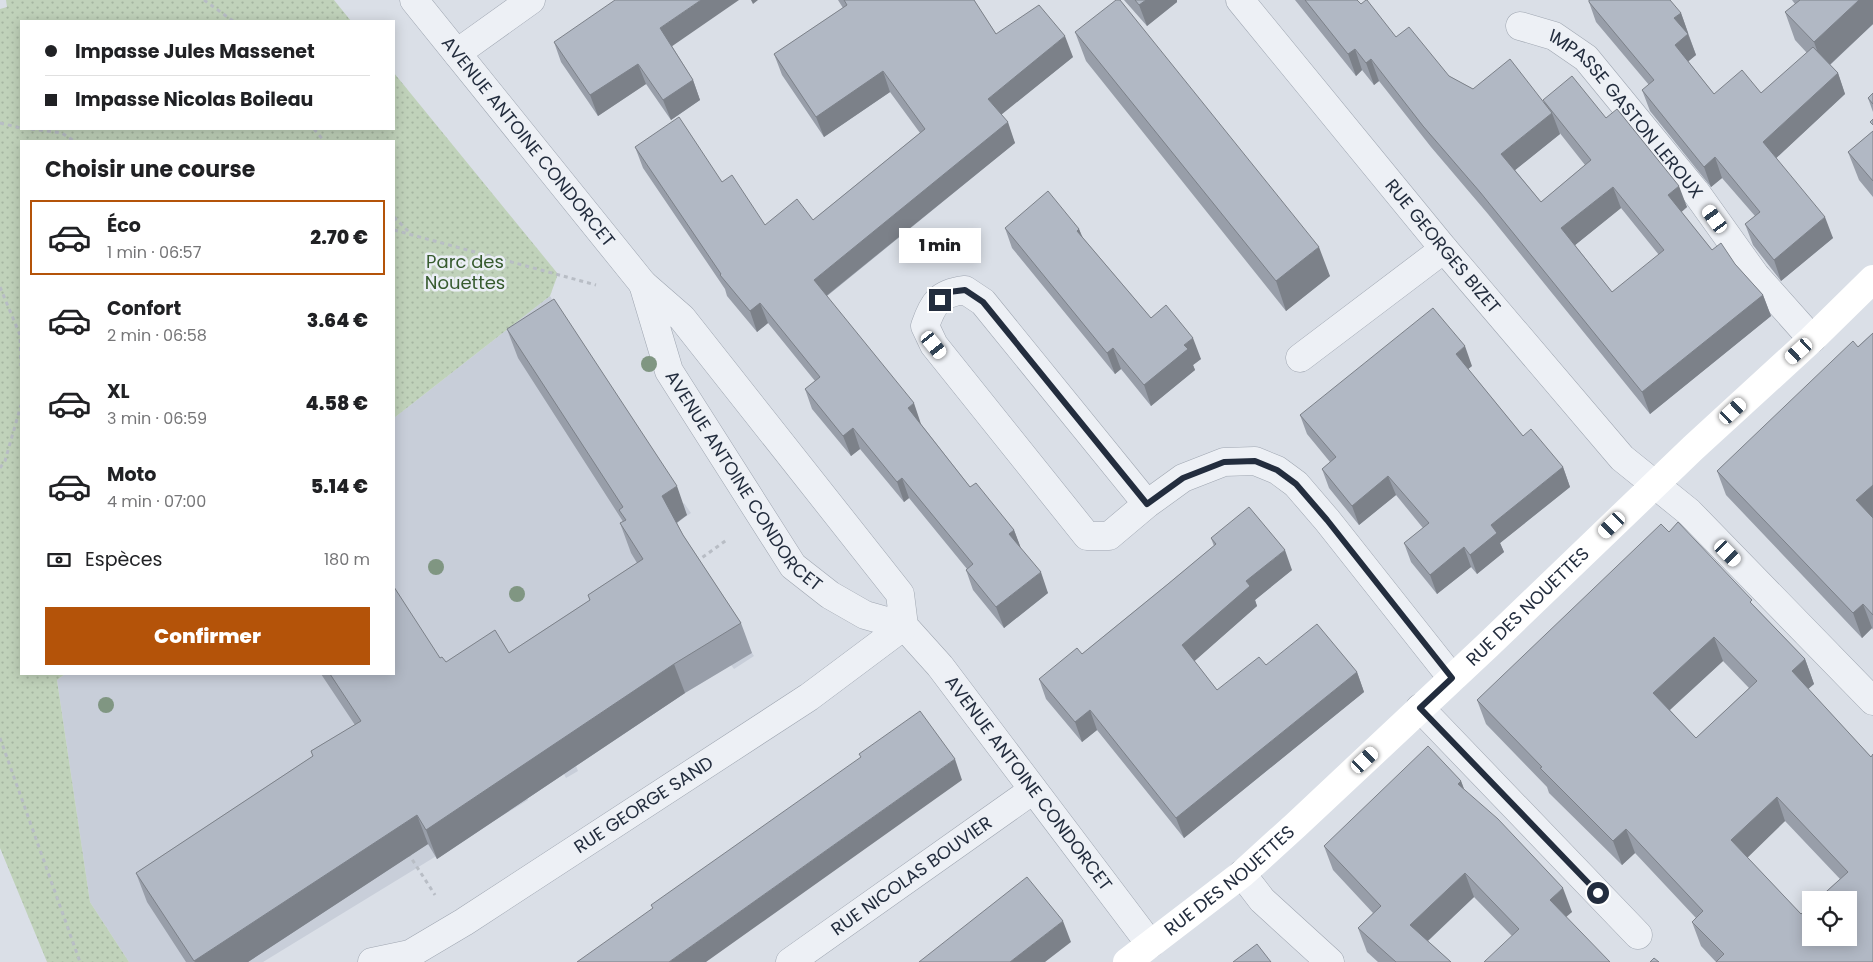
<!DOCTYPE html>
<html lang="fr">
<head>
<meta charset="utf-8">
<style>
	:root { --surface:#fff; --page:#f6f6f6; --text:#202124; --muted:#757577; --line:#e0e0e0; --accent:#b45309 }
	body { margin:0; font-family:Poppins,sans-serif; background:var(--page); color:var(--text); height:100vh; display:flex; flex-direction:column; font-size:19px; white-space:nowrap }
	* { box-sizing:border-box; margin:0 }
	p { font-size:16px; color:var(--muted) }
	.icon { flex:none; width:28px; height:28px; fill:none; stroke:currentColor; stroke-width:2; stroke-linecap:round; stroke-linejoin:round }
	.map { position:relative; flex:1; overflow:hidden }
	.drawer { position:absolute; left:20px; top:140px; width:375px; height:535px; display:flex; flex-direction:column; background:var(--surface); border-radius:0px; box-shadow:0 2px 12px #0003 }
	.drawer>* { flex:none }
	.guide { position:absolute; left:20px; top:20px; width:375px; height:110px; border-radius:0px; box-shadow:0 2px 12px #0003; display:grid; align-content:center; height:110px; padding:0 25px; background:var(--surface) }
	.fabs { position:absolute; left:1802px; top:891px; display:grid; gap:10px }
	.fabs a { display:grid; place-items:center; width:55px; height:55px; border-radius:0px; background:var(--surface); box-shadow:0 2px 12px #0003; font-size:25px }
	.end { position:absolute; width:22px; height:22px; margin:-11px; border:6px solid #232d3e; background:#fff; box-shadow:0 0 0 2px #fff }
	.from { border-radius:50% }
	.bubble { position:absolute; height:35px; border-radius:0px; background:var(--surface); box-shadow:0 2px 12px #0003; font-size:16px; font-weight:800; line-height:35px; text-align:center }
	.car { position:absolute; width:15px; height:30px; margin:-15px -8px; border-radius:6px; box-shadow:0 0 4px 1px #0007; background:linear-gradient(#fff 24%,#345 0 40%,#fff 0 76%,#345 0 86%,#fff 0) }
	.guide b { display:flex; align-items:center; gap:18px; height:48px; font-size:19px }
	.guide b+b { border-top:1px solid var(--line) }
	.guide i { width:12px; height:12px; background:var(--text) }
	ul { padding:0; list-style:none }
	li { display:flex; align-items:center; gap:15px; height:75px; margin:0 10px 8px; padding:0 15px; border:2px solid transparent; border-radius:0px }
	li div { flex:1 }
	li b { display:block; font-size:19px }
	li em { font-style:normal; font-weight:800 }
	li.on { border-color:var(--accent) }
	li>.icon { width:45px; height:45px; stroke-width:1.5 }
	h2 { padding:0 25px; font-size:22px; line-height:60px }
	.pay { display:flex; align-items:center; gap:12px; height:55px; padding:0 25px; font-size:19px }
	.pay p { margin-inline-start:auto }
	.cta { display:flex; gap:10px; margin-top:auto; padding:10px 25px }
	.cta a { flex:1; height:58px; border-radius:0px; background:var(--accent); color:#fff; font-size:20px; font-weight:800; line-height:58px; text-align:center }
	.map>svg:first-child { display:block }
	.built { fill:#c8ced9 }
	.park { fill:url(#park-dots) }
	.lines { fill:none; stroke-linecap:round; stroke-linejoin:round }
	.street-casing { stroke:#9fa6b1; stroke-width:29 }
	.path { stroke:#b8bdc5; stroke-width:3; stroke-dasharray:4 4; stroke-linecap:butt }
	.street { stroke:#edf0f5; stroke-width:28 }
	.secondary { stroke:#fff; stroke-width:28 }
	.tree { fill:#809682 }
	.wall { fill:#989ea9; fill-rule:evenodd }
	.shaded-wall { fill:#7c8189 }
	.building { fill:#b1b8c4; stroke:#7c8189; fill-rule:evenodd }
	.route { stroke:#232d3e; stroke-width:6 }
	.labels { text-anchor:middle; stroke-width:5; stroke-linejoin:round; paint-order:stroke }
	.street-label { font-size:18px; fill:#232d3e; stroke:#eaeef5 }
	.park-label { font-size:18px; fill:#375b2f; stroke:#eaeef5 }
</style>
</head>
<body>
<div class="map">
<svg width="1873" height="962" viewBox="0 0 1873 962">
	<defs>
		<pattern id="park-dots" width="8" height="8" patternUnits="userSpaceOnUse" patternTransform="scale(1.25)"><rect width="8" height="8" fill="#c0d2ba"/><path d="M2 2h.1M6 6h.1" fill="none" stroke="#a5b5a1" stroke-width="1.8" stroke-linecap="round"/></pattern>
	</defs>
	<rect width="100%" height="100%" fill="#dadfe7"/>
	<path class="built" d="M550 296 681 505 684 503 691 513 673 525 694 564 754 656 734 669 731 665 685 693 576 766 578 771 566 778 563 772 525 796 528 800 263 962H129L90 902 57 680 65 674H394V418Z"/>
	<path class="park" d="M6 0H334L351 21H21V129H394V73L558 274 550 296 394 418V141H21V674H65L57 680 90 902 129 962H47L0 848V9L7 7Z"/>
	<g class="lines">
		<defs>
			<g id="street">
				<path id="s1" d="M414 0 643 284"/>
				<path id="s2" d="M1240 0 1444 249 1622 458 1689 512 1873 701"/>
				<path id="s3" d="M1520 26 1554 36 1586 58 1695 191 1755 275 1812 339"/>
				<path d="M457 53 531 0"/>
				<path d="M1300 358 1444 249"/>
				<path d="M1147 504 983 302 965 290C939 293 933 303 925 326L934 345 1087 536H1109L1147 504 1183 478 1224 462 1255 461 1277 470 1296 484 1327 520 1452 678"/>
				<path id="s4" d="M904 626 900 594 682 318 643 284 669 371 793 566 830 595 865 615 904 626 940 666 1150 944"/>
				<path d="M1420 708 1638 935"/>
				<path d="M1242 874 1262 900 1330 962"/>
				<path id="s5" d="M372 962 410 954 464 922 809 697 904 626"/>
				<path id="s6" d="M790 962 1033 790"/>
			</g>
		</defs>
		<use href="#street" class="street-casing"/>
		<path class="path" d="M204 0 233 21
			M0 123 21 128
			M31 129 62 133 74 141
			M314 129 324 141
			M394 217 411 234
			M394 230 596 285
			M0 287 20 335 21 366
			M0 468 5 461 21 405
			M696 562 728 539
			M0 738 80 962
			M408 853 435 895"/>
		<use href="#street" class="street"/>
		<path class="secondary" id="s7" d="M1127 962 1242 874 1296 825 1488 645 1693 448 1812 339 1873 279"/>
	</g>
	<g class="tree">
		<circle cx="649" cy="364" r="8"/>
		<circle cx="436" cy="567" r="8"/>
		<circle cx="517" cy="594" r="8"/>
		<circle cx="106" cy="705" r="8"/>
	</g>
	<path class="wall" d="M838 0H974L996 34 1073 57 1001 114 1015 143 827 296 921 424 970 487 1014 530 1021 549 1048 593 1004 628 973 590 966 570 967 569 909 498 904 502 860 449 851 456 812 409 805 389 815 381 768 323 757 332 727 296 725 289 643 168 635 147 722 182 765 225 813 220 920 133 890 92 824 137 782 75 774 54 843 8Z
		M1124 0H1177V2L1147 26Z
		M1295 0H1357L1361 4 1396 37 1449 76 1473 89 1544 102 1606 118 1687 207 1681 212 1712 250 1735 264 1763 295 1771 316 1650 414 1488 214 1431 147 1379 81 1374 85 1362 70 1356 76ZM1559 132 1585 165 1541 202 1515 170 1560 134ZM1621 208 1659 255 1612 292 1575 245Z
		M1792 0H1873V24L1830 65 1838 73 1845 94 1776 158 1833 238 1781 281 1753 245 1745 224 1755 216 1722 178 1711 187 1650 111 1642 90 1649 85 1596 22 1589 2 1681 13 1696 55 1688 61 1714 94 1761 93 1807 53 1795 40 1785 12 1795 4Z
		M1075 32 1330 276 1286 311 1086 61Z
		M554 42 672 46 693 80 700 100 671 120 646 84 598 116 561 62Z
		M1873 93V112L1868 98Z
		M1873 131V197L1859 180 1848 152Z
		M1005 228 1079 229 1083 238 1151 318 1201 359 1193 365 1195 370 1151 406 1121 369 1115 374 1012 248Z
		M507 329 687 515 677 523 683 535 741 623 752 653 685 693 437 859 428 844 248 962H186L147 902 136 873 313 756 311 751 355 725 321 674H394L440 658 446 662 509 653 590 600 588 595 637 563 631 553 620 523 623 522 622 520 518 358Z
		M1873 333V630L1872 628 1862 638 1726 495 1717 471Z
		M1472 366 1468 369 1523 436 1563 467 1570 487 1500 543 1504 552 1477 574 1471 567 1437 594 1411 562 1404 543 1423 528 1396 495 1359 525 1329 488 1322 469 1330 462 1307 434 1300 415Z
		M1669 532 1754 606 1805 659 1814 684 1808 689 1871 757 1873 962H1716L1701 946 1692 922 1696 918 1635 853 1622 865 1549 793 1547 787 1486 724 1477 700ZM1723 661 1749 688 1696 738 1670 710ZM1785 821 1840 879 1801 914 1747 857Z
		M1211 538 1292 570 1255 600 1257 606 1194 661 1217 690 1266 665 1357 672 1364 692 1184 838 1097 730 1082 742 1046 699 1039 679 1082 654 1168 584 1214 546Z
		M1461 781 1464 789 1572 912 1512 936 1474 897 1428 941 1451 962H1378L1367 952 1358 928 1373 913 1333 870 1324 846Z"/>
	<path class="shaded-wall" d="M701 0H739L668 49 660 28Z
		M751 0H758L753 4Z
		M1146 0H1177V2L1147 26 1139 5Z
		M1859 0H1873V24L1824 70 1814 42Z
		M1681 13 1688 33 1682 39 1674 18Z
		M1688 34 1696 55 1683 66 1675 45Z
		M1065 36 1073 57 996 119 988 99Z
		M1355 49 1362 70 1356 76 1348 54Z
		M1371 59 1379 81 1374 85 1366 63Z
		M638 64 646 84 598 116 590 95Z
		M883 71 890 92 824 137 816 117Z
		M1838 73 1845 94 1771 163 1763 142Z
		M693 80 700 100 671 120 663 100Z
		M1552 113 1560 134 1509 175 1501 154Z
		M1008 122 1015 143 821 300 814 280Z
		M1715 157 1722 178 1711 187 1704 167Z
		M1679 186 1687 207 1676 217 1668 195Z
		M1613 187 1621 208 1569 250 1561 228Z
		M1825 217 1833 238 1781 281 1774 260Z
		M1079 229 1087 250 1077 231Z
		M1319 247 1330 276 1286 311 1276 281Z
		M1763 295 1771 316 1650 414 1642 392Z
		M760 303 768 323 757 332 750 311Z
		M1193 338 1201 359 1193 365 1195 370 1151 406 1144 385 1184 345Z
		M1465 346 1472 366 1463 373 1456 354Z
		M1113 348 1121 369 1115 374 1107 353Z
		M914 403 921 424 916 429 908 408Z
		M853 428 860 449 851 456 843 436Z
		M1563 467 1570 487 1500 543 1504 552 1477 574 1470 555 1491 525Z
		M1388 476 1396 495 1359 525 1352 506Z
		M902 478 909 498 904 502 897 482Z
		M1873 485V518L1865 525 1856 500Z
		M677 486 687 515 673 525 662 496Z
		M1014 530 1022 551 1009 534Z
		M1464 547 1471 567 1437 594 1430 575Z
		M1285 550 1292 570 1255 600 1257 606 1189 666 1182 645 1246 581Z
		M1041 572 1048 593 1004 628 996 607Z
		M1863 604 1872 628 1862 638 1853 613Z
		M1714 637 1723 661 1662 717 1653 693Z
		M1805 659 1814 684 1801 695 1792 671Z
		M674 664 685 693 437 859 426 830Z
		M1357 672 1364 692 1184 838 1176 818Z
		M1090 710 1097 730 1082 742 1075 722Z
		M955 759 962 780 706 962H669Z
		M1461 781 1470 805 1458 784Z
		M1777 797 1785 821 1740 865 1731 840Z
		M417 815 428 844 248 962H195L194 961Z
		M1626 829 1635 853 1622 865 1613 841Z
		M1465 873 1474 897 1419 949 1410 925Z
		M1563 888 1572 912 1558 924 1550 900Z
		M1063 921 1071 942 1045 962H1010Z"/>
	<path class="building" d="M615 0H701L660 28 693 80 663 100 638 64 590 95 554 42Z
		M844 0H974L996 34 1039 5 1065 36 988 99 1008 122 814 280 914 403 908 408 970 487 976 483 1014 530 1009 534 1041 572 996 607 966 570 973 564 902 478 897 482 853 428 843 436 805 389 820 377 760 303 750 311 720 275 721 274 635 147 679 117 722 182 732 175 765 225 797 199 813 220 925 129 883 71 816 117 774 54 847 5Z
		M1116 0H1120L1319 247 1276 281 1075 32Z
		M1135 0H1146L1139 5Z
		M1305 0H1357L1361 4 1366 0H1367L1396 37 1409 27 1449 76 1473 89 1510 59 1552 113 1501 154 1541 202 1591 160 1543 100 1572 76 1606 118 1617 109 1679 186 1668 195 1712 250 1721 243 1735 264 1763 295 1642 392 1480 192 1423 126 1371 59 1366 63 1355 49 1348 54ZM1613 187 1664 250 1612 292 1561 228Z
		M1589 0H1670L1681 13 1674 18 1688 34 1675 45 1714 94 1742 70 1761 93 1813 47 1838 73 1763 142 1825 217 1774 260 1745 224 1760 212 1715 157 1704 167 1642 90 1654 80 1589 2Z
		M1800 0H1859L1814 42 1785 12Z
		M1873 93V104L1868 98Z
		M1873 119V125L1870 122Z
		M1873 131V181L1848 152Z
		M1048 191 1079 229 1077 231 1151 318 1166 305 1193 338 1184 345 1188 349 1144 385 1113 348 1107 353 1005 228Z
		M554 299 677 486 662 496 683 535 741 623 674 664 426 830 417 815 194 961 136 873 313 756 311 751 361 721 330 674H394V587L440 658 442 657 446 662 495 630 509 653 590 600 588 595 643 559 620 523 626 520 619 510 623 507 507 329Z
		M1433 308 1465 346 1456 354 1523 436 1531 429 1563 467 1491 525 1497 533 1470 555 1464 547 1430 575 1404 543 1429 523 1388 476 1352 506 1322 469 1336 457 1300 415Z
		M1873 333V485L1856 500 1873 518V615L1863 604 1853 613 1717 471 1853 341 1858 347Z
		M1249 507 1285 550 1246 581 1250 586 1182 645 1217 690 1259 657 1266 665 1317 624 1357 672 1176 818 1090 710 1075 722 1039 679 1077 648 1082 654 1168 584 1216 544 1211 538Z
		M1678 522 1752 600 1750 602 1805 659 1792 671 1871 757 1873 754V962H1716L1724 954 1692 922 1703 911 1626 829 1613 841 1540 768 1542 767 1477 700 1661 524 1669 532ZM1714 637 1757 681 1696 738 1653 693ZM1777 797 1848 872 1817 900H1849V938H1811V905L1801 914 1731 840Z
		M920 711 955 759 669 962H577L653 908 651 905 861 757 859 754Z
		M1428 746 1461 781 1458 784 1498 819 1563 888 1550 900 1610 962H1484L1519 929 1465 873 1410 925 1451 962H1396L1358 928 1381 906 1324 846Z
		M1027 877 1063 921 1010 962H919Z
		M1257 944 1271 962H1233Z
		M1654 958 1659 962H1650Z"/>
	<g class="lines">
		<path class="route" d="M940 300 949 292 965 290 983 302 1147 504 1183 478 1224 462 1255 461 1277 470 1296 484 1327 520 1452 678 1420 708 1598 893"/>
	</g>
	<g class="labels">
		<g class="street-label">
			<text dy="6" stroke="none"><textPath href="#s3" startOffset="142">IMPASSE GASTON LEROUX</textPath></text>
			<text dy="6" stroke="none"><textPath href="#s1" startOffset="182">AVENUE ANTOINE CONDORCET</textPath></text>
			<text dy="6" stroke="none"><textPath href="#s2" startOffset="319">RUE GEORGES BIZET</textPath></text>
			<text dy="6" stroke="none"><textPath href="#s4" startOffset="660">AVENUE ANTOINE CONDORCET</textPath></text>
			<text dy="6" stroke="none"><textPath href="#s7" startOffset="536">RUE DES NOUETTES</textPath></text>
			<text dy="6" stroke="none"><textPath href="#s4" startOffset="1086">AVENUE ANTOINE CONDORCET</textPath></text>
			<text dy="6" stroke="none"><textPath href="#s5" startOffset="316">RUE GEORGE SAND</textPath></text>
			<text dy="6" stroke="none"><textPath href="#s6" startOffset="149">RUE NICOLAS BOUVIER</textPath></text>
			<text dy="6" stroke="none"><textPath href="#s7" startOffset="131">RUE DES NOUETTES</textPath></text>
		</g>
		<g class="park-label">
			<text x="465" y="268">Parc des<tspan x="465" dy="21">Nouettes</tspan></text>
		</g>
	</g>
</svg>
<div class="fabs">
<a><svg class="icon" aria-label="locate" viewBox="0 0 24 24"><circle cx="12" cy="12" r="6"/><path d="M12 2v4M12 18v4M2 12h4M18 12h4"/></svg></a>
</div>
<i class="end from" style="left:1598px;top:893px"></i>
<i class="end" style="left:940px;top:300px"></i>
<div class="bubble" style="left:899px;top:228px;width:82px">1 min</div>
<i class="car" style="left:1715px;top:219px;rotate:324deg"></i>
<i class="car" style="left:934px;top:345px;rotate:141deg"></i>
<i class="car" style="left:1799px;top:351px;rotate:228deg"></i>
<i class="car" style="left:1733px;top:411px;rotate:47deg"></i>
<i class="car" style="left:1612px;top:525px;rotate:226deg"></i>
<i class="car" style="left:1728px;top:553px;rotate:136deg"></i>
<i class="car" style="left:1365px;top:760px;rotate:47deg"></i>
<div class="guide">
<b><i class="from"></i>Impasse Jules Massenet</b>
<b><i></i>Impasse Nicolas Boileau</b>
</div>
<section class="drawer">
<h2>Choisir une course</h2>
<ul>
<li class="on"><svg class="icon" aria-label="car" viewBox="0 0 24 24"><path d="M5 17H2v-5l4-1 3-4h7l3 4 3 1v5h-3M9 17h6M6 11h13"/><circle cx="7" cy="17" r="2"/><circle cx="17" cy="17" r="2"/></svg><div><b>Éco</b><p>1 min · 06:57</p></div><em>2.70 €</em></li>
<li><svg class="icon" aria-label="car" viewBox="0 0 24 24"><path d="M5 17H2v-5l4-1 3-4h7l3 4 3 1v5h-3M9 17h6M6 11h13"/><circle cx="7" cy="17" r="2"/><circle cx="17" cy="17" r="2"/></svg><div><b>Confort</b><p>2 min · 06:58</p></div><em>3.64 €</em></li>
<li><svg class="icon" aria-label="car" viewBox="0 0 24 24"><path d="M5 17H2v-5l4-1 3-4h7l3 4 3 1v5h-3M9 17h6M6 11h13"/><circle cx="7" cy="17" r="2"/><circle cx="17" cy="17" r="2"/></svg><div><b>XL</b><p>3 min · 06:59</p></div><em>4.58 €</em></li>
<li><svg class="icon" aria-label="car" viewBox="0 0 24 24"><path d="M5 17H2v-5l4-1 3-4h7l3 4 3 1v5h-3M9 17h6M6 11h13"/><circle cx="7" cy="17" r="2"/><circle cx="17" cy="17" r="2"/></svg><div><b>Moto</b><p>4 min · 07:00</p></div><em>5.14 €</em></li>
</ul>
<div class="pay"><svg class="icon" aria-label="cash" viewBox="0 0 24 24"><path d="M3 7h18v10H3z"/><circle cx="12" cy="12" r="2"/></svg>Espèces<p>180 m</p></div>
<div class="cta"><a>Confirmer</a></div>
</section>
</div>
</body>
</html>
